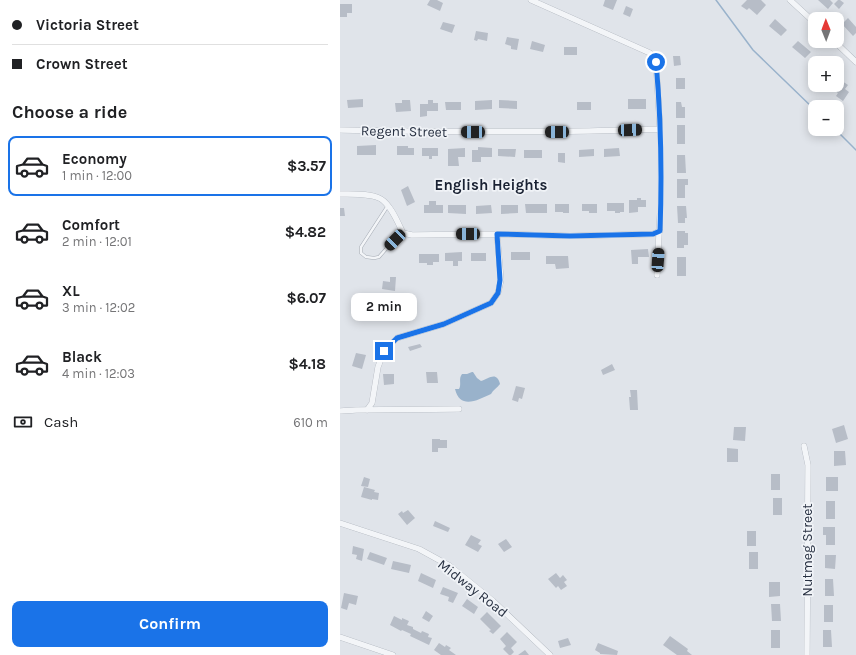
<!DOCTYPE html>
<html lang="en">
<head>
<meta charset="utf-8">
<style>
	:root { --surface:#fff; --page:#f6f6f6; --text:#202124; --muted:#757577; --line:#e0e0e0; --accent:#1a73e8 }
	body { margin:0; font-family:Karla,sans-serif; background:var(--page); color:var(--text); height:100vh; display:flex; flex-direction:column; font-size:15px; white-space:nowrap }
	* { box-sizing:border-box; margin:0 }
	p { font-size:13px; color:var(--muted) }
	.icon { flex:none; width:22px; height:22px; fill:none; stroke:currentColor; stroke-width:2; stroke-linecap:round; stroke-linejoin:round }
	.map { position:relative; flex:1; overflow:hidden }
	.side { display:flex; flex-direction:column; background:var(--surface); width:340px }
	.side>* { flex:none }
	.guide { display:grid; align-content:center; height:88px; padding:0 12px; background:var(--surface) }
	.needle { width:26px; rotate:359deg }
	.fabs { position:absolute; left:468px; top:12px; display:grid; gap:8px }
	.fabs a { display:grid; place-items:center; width:36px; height:36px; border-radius:8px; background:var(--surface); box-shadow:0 2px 10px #0003; font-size:20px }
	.end { position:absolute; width:18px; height:18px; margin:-9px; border:5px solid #1a73e8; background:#fff; box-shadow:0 0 0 2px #fff }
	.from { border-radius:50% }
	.bubble { position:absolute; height:28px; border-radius:8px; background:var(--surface); box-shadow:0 2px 10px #0003; font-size:13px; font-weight:700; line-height:28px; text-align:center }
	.car { position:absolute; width:12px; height:24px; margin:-12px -6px; border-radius:5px; box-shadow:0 0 3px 1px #0007; background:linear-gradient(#222 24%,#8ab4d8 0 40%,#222 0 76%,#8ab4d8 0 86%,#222 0) }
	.guide b { display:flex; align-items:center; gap:14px; height:38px; font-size:15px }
	.guide b+b { border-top:1px solid var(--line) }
	.guide i { width:10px; height:10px; background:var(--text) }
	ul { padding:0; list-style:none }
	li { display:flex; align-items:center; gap:12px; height:60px; margin:0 8px 6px; padding:0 4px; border:2px solid transparent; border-radius:8px }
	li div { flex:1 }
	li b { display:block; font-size:15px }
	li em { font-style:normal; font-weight:700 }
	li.current { border-color:var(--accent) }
	li>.icon { width:36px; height:36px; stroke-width:1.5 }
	h2 { padding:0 12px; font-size:18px; line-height:48px }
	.pay { display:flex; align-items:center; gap:10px; height:44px; padding:0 12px; font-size:15px }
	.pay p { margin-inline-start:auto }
	.cta { display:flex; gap:8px; margin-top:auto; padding:8px 12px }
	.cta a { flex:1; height:46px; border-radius:8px; background:var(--accent); color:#fff; font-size:16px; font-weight:700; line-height:46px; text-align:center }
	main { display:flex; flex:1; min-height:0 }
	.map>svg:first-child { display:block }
	.water { fill:#99b2cb }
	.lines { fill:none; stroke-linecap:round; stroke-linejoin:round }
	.stream { stroke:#99b2cb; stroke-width:1.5 }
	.building { fill:#b7bdc7 }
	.lane-casing { stroke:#a5abb4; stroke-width:3.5 }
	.street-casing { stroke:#a5abb4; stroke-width:6 }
	.lane { stroke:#f3f5f8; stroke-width:2.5 }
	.street { stroke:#f3f5f8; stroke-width:5.5 }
	.route { stroke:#1a73e8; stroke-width:5 }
	.labels { text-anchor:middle; stroke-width:3.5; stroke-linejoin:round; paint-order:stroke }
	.street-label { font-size:14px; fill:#283142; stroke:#f0f3f7 }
	.neighbourhood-label { font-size:15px; font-weight:bold; fill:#1a2233; stroke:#f0f3f7 }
</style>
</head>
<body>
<main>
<section class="side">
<div class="guide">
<b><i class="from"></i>Victoria Street</b>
<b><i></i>Crown Street</b>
</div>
<h2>Choose a ride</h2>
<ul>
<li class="current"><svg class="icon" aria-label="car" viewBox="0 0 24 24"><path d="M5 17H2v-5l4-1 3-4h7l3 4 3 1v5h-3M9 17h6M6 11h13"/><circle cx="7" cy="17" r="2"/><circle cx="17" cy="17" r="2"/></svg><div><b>Economy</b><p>1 min · 12:00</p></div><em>$3.57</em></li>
<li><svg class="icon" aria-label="car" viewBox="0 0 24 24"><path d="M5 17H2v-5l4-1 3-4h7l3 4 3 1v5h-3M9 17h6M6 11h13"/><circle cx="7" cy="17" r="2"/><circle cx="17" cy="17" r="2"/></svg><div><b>Comfort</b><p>2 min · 12:01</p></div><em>$4.82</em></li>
<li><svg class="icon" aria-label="car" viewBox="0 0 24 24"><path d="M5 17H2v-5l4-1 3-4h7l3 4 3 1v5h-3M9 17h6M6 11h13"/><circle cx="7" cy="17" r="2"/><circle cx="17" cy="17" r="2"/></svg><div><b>XL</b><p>3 min · 12:02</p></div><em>$6.07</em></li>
<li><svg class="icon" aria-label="car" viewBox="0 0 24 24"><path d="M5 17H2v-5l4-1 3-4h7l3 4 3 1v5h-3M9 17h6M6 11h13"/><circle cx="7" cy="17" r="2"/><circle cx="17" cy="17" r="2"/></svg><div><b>Black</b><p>4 min · 12:03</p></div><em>$4.18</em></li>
</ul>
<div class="pay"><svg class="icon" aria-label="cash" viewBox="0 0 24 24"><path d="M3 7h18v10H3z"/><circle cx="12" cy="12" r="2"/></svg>Cash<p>610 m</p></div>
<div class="cta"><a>Confirm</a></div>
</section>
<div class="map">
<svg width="516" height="655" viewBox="0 0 516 655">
	<rect width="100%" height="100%" fill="#e0e4ea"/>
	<path class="water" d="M132 372H133L137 378 141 381C149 378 157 371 160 384 157 388 153 390 151 394 138 400 120 410 115 389H119C122 384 118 379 122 374H127Z"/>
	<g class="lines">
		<path class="stream" d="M376 0 413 50 475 110
			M495 129 516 150"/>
	</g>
	<path class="building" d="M90 0H97L103 3 100 11 87 5Z
		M265 0H277L273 10 263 6Z
		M407 0H421L426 5 417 15 409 8 407 10 401 6Z
		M478 0H490L493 3 488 9Z
		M498 0H500L504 3 499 9 494 4Z
		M0 4H12V13H7V17H0Z
		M286 6 293 9 290 17 283 14Z
		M508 18 516 27V33L513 36 502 24Z
		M435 19 447 30 441 36 429 26Z
		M103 22 115 25 112 33 100 29Z
		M136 31 148 33 147 41 138 39 137 41 134 40Z
		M167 37 179 39 177 50 171 49V46L165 44Z
		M192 41 205 45 203 52 190 49Z
		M458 41 471 52 465 58 452 47Z
		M224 47H237V55H224Z
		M333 56H340L341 65 334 66Z
		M477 59 481 63H475V69L472 66Z
		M336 78H345V89H336Z
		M502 81 508 85 505 89 509 92 503 101 496 96 498 93 495 91Z
		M23 99V107L8 108 7 100Z
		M288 99H306V109H288Z
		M62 100H70L71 111 56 112 55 103H62Z
		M88 100H93V103H98V111H87V116L80 117V104H88Z
		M152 100V109L135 110V101Z
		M159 100 177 101V109L159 108Z
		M105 102H121V110H106Z
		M237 102H251V110H237Z
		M336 102H341L342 107H345V118H336Z
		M337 125H345V144H337Z
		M36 145V155H17V146Z
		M57 146H68V148H74V155H57Z
		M138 147 152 148V157H141V162H132V150H138Z
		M82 148H98V156H92V159H89V156H82Z
		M125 148V157H118L119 166H108V149Z
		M279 148 280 156 264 157V149Z
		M158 149H176L175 157 158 156Z
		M254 149V156L239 157V150Z
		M184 150H202V158H184Z
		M218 153H225V163L218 162Z
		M337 155H345L346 173H337Z
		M337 179H348V185H345V198H337Z
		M132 184H139V191H132Z
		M68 186 75 202 67 206 61 190Z
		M297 198H301V200H306V207H298V212L289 213V200H297Z
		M89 201H96V205H103V213H84V205H89Z
		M267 203H284V212H280V213H275V211H267Z
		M185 204H207V213H186Z
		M215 204H229V213H223V212H215Z
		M242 204H257V213H249V211H242Z
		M108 205H126V214L108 213Z
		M151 205 152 213 136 214V206Z
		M161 205H178V213L161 214Z
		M337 206H346L347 218H345V223H338Z
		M0 208H4L5 216H0Z
		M337 231H345V233H348V245H344V248H337Z
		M308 249 309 257H298V264H292L291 250Z
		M122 252V261H118V266H113V261H105V253Z
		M171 252H190V260H171Z
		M131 253H146V261H131Z
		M79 254H99V262H93V265H87V263H79Z
		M206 256H228L229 268 216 269 215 264H206Z
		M337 257H346V276H337Z
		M50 277H56L55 291 42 289 43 281 50 282Z
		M80 344 82 347 70 351 68 347Z
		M16 353 26 355 22 369 12 366Z
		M272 364 275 370 263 375 261 370Z
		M86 372H97L98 383H87Z
		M43 374H54V384L44 385Z
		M176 386 185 388 182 399 179 398 178 402 172 400Z
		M290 390H297L298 410H290L289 397H291Z
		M504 425 508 439 496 443 492 429Z
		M394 427H406L405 441 393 440Z
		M92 439H100V440H107V448H98V452H92Z
		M387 448 398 449V462H387Z
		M494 451H505L506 465 494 466Z
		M431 474H440V490H431Z
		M24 477 30 479 28 487 21 486Z
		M486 477H498V491H486Z
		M24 487 35 490 34 492 39 493 38 500 32 499V500L21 497Z
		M433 498H442V515H433Z
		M486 501H495V519H486Z
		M68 510 75 518 67 525 58 514 62 511 63 513Z
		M95 521 110 528 108 532 93 526Z
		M483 527H495V545H486V535H483Z
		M407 531H416V546H407Z
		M131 535 141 540 138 544 142 546 138 552 125 545Z
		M166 539 172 547 164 552 158 544Z
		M13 546 24 549 22 561 16 559 17 555 12 554Z
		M30 552 47 558 44 565 27 559Z
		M409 552H418V569H409Z
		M485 555H496L495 569 485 568Z
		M53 561 71 565 69 573 51 569Z
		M81 573 96 580 93 588 78 581Z
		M216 573 220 578 223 575 227 580 224 582 227 586 221 590 218 586 216 588 208 579Z
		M485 579H493L494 596H485Z
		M429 582H440V596L429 597Z
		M103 587 118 593 113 603 108 601 109 597 100 594Z
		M4 593 18 596 16 605 9 603 7 610 1 608Z
		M127 599 138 607 134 614 122 606Z
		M431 604H440L441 621H432Z
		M484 605H493V622H484Z
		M86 611 93 616 89 622 82 618Z
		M147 612 161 626 153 634 149 631 151 630 140 619Z
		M54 616 62 620V618L69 621 67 625 73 627V629L81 633 82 631 89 634 88 637 92 638 89 645 70 636 71 634 62 630 61 631 50 625Z
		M431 630H440V648H431Z
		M483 630H491L492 647H483Z
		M167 632 177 642 171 648 174 652 171 655H169L163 649 166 646 160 639Z
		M330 636 348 649 347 651 352 655H337L323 645Z
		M228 638 231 645 220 648 218 641Z
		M99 643 105 647 106 645 111 648 109 650 116 655H101L94 650Z
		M258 643 278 651 277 655 260 654V653L255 650Z
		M185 650 189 655H178Z"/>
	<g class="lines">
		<defs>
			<path id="lane" d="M47 207 21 247V253L26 257 34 258 39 257 46 249 63 233"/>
			<path id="street" d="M191 0 310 53 316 62 320 129V214L317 275
				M450 0 475 23
				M494 41 516 62
				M0 130C107 132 213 133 320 129
				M0 194C11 194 31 193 41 199 51 205 58 223 63 233L72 235 157 234 230 236 313 234 320 231
				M27 410 32 403 38 367 44 351 57 338 104 324 151 303 158 293 161 280 157 234
				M0 411 16 410 119 409
				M464 446 468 465 467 655
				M0 523 79 549 110 566 153 601 210 655
				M0 637 53 655"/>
		</defs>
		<use href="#lane" class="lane-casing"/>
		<use href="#street" class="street-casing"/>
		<use href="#lane" class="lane"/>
		<use href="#street" class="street"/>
	</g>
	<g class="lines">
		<path class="route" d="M44 351 57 338 104 324 151 303 158 293 160 280 157 234 230 236 313 234 320 231C322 175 321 118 316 62"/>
	</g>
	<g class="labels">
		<g class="street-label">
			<text transform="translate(64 131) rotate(1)" y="5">Regent Street</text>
			<text transform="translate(467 550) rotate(-90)" y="5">Nutmeg Street</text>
			<text transform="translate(133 588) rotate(38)" y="5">Midway Road</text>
		</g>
		<g class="neighbourhood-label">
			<text x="151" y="190">English Heights</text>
		</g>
	</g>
</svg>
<div class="fabs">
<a><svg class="needle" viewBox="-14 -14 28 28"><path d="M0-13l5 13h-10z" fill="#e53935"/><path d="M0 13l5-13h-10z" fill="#757577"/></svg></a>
<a>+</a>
<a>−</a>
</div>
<i class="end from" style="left:316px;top:62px"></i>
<i class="end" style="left:44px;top:351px"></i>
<div class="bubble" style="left:11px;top:293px;width:66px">2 min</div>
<i class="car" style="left:290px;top:130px;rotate:88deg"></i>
<i class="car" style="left:133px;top:132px;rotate:271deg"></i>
<i class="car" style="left:217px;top:132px;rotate:270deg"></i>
<i class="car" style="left:128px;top:234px;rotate:270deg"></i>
<i class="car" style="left:55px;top:240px;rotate:225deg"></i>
<i class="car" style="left:318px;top:260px;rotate:4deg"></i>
</div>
</main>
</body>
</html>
